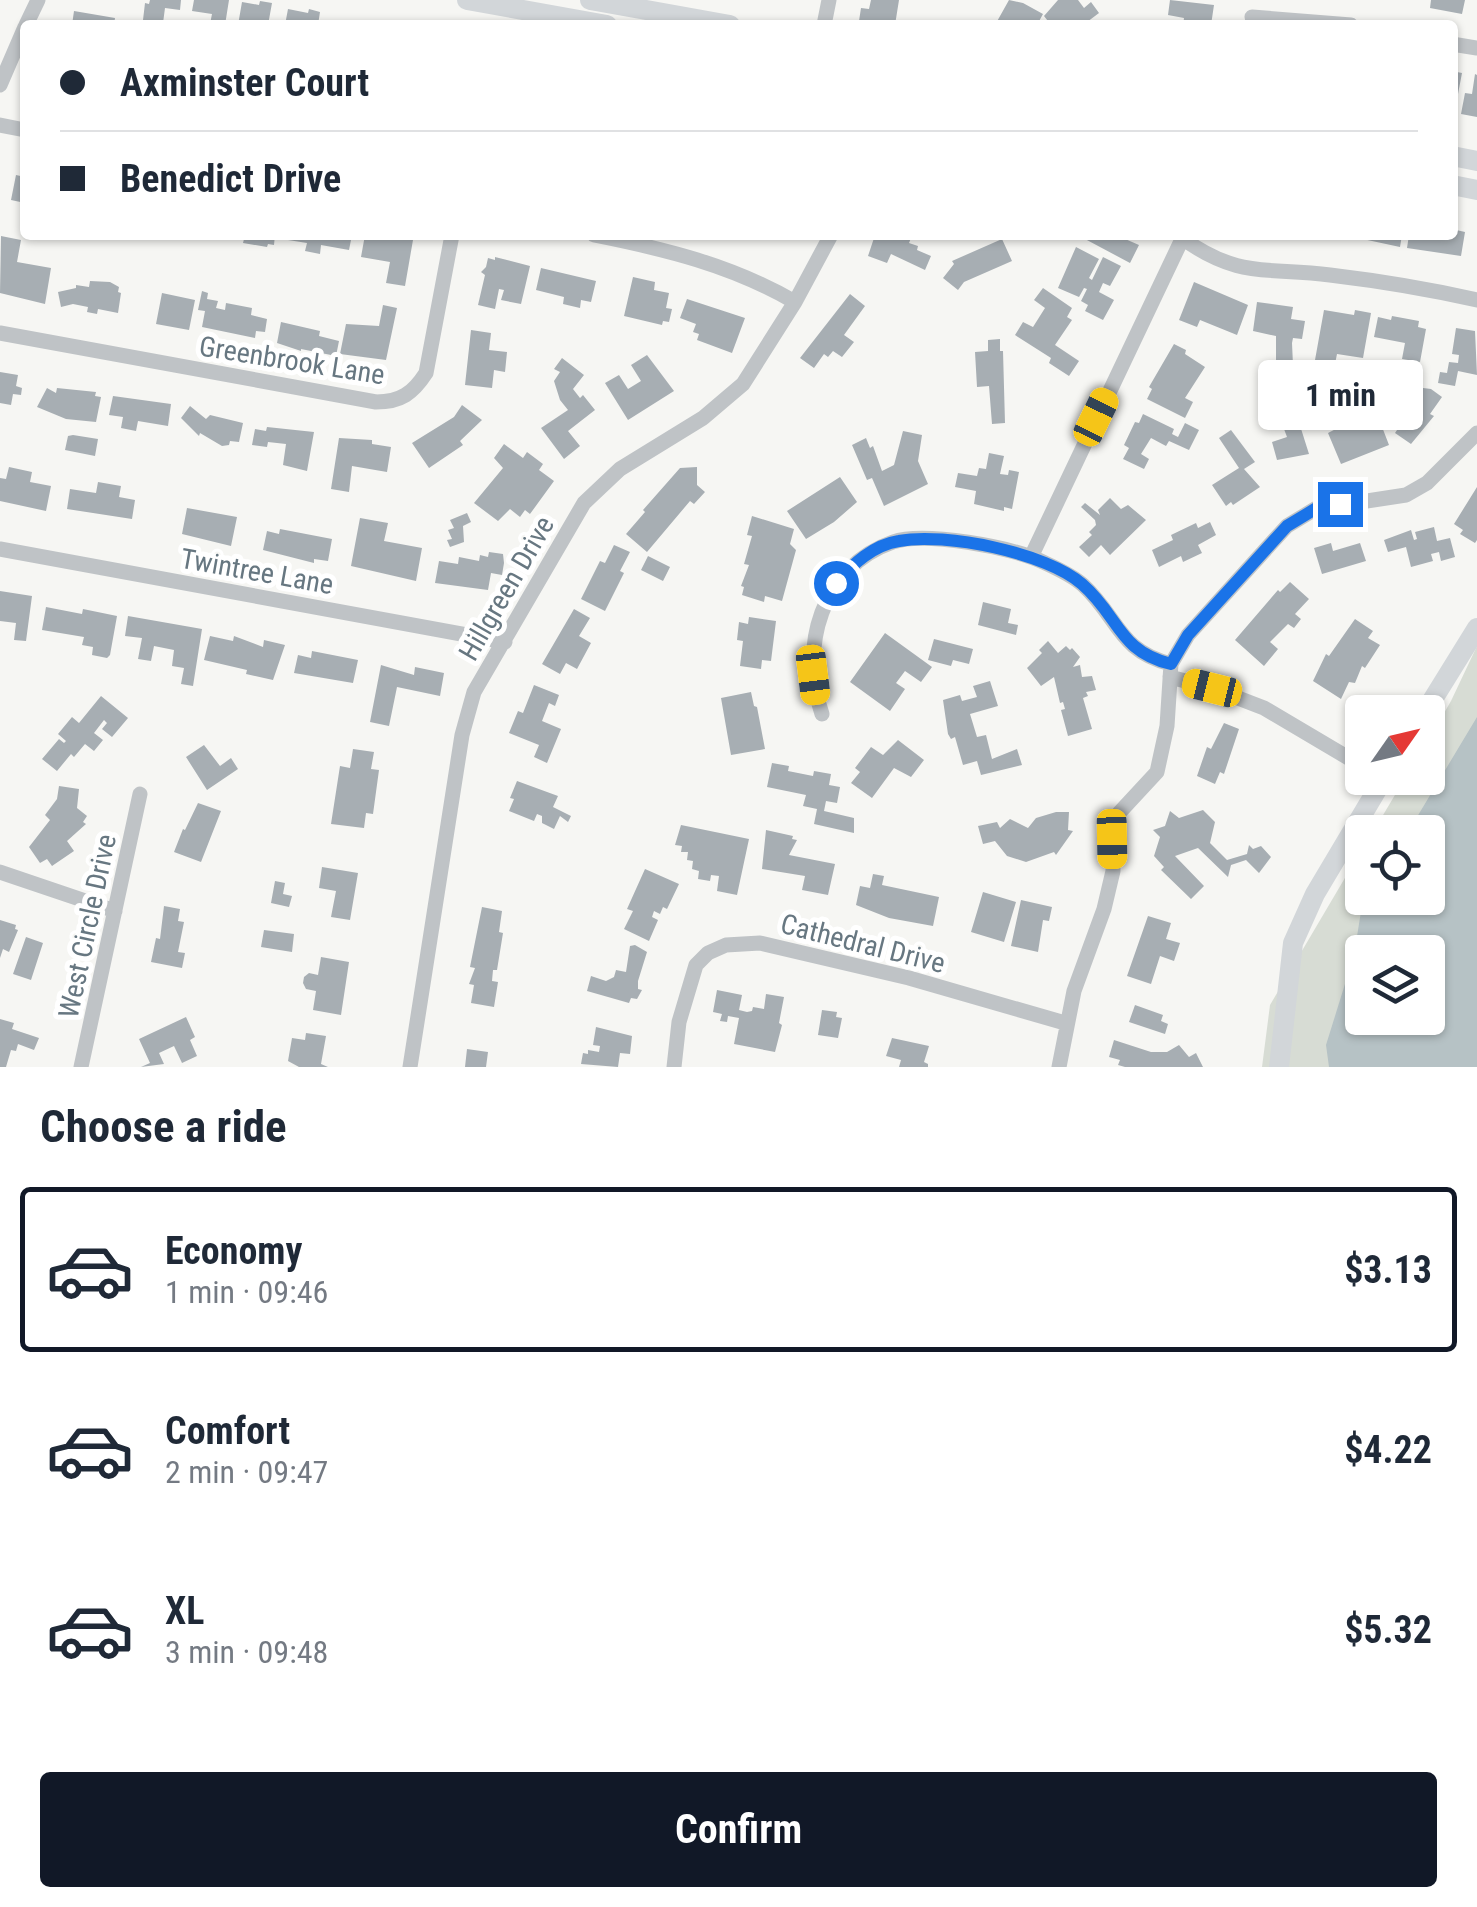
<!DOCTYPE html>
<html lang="en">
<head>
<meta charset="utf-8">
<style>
	:root { --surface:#fff; --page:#f2f2f3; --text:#1f2937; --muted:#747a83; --line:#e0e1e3; --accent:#111827 }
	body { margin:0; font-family:"Roboto Condensed",sans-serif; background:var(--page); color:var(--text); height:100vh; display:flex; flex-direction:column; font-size:38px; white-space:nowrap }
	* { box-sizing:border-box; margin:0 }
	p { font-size:32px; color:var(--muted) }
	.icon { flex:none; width:55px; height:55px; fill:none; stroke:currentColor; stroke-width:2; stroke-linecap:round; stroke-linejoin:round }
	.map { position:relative; height:1067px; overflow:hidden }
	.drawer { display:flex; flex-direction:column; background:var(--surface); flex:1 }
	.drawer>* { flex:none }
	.banner { position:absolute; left:20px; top:20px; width:1438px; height:220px; border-radius:10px; box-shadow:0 2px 8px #0004; display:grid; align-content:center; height:220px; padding:0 40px; background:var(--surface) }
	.needle { width:65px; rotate:56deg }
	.buttons { position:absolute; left:1345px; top:695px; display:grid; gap:20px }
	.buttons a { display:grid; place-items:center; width:100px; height:100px; border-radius:10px; background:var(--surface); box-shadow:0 2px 8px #0004; font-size:50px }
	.end { position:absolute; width:45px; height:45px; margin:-22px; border:12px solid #1a73e8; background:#fff; box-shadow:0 0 0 5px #fff }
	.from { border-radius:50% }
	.bubble { position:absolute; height:70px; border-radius:10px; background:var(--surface); box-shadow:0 2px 8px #0004; font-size:32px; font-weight:700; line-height:70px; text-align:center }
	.car { position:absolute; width:30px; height:60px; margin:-30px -15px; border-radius:12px; box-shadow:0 0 8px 2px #0007; background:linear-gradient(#f5c518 24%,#345 0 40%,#f5c518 0 76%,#345 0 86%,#f5c518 0) }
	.banner b { display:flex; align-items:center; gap:35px; height:95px; font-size:38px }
	.banner b+b { border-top:2px solid var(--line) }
	.banner i { width:25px; height:25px; background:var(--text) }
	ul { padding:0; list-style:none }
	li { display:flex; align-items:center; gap:30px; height:165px; margin:0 20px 15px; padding:0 20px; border:5px solid transparent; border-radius:10px }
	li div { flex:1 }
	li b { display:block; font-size:38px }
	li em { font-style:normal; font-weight:700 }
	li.active { border-color:var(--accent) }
	li>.icon { width:90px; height:90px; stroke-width:1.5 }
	h2 { padding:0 40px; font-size:45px; line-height:120px }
	.action { display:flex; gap:20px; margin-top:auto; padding:20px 40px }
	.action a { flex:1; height:115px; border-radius:10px; background:var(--accent); color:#fff; font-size:40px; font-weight:700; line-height:115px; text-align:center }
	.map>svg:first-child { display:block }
	.green { fill:#d7dcd4; fill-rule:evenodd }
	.water { fill:#b6c2c5; fill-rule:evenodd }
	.building { fill:#a7aeb3 }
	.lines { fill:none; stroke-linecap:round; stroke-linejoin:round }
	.street { stroke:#bfc3c6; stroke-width:15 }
	.secondary { stroke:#d2d6d9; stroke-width:20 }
	.route { stroke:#1a73e8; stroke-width:12 }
	.labels { text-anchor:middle; stroke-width:10; stroke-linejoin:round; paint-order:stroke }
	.street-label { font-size:28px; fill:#677781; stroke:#fff }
</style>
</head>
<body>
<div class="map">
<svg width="1477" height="1067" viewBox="0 0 1477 1067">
	<rect width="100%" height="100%" fill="#f6f6f3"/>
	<path class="green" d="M1477 646V1067H1262L1270 1005 1362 849V898H1428V832H1373L1405 778H1428V741L1451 701ZM1362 952H1428V1018H1362Z"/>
	<path class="water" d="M1477 717V1067H1329L1326 1045 1354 955 1363 899 1428 898V832H1408ZM1362 952H1428V1018H1362Z"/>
	<path class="building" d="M150 0H181L180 10 165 8 163 23 143 20 145 3 149 4Z
		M194 0H229L225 25 210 24 212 14 192 11Z
		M871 0H899L895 25 859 21 861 8 869 9Z
		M1009 0 1023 3 1043 14 1037 25H995Z
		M1058 0H1078L1084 8 1091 2 1099 13 1083 25 1079 20 1073 25H1051L1044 16Z
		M1170 0 1214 5 1211 25H1183L1184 18 1168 15Z
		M1431 0H1465L1462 14 1430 8Z
		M260 1 272 3 268 25H238L242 2 259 5Z
		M288 9 308 13 309 9 320 12 318 25H285Z
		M74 11 115 18 114 25H72Z
		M1452 71 1462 73 1454 115H1452Z
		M1475 74 1477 75V117L1461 114 1465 93 1472 94Z
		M16 175 25 177V203L11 200Z
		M1452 229 1465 232 1461 256 1407 248 1409 235H1452Z
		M234 235H275L274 245 268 244 267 247 243 243 244 239Z
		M289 235H352L349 250 321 245 320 254 305 251 307 243 288 240Z
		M365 235 413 240 405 286 386 283 390 262 361 257Z
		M875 235 911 238 909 243 918 246 917 250 931 256 925 270 891 254 887 263 868 256Z
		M1086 235H1116L1139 245 1130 263 1085 239Z
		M1344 235H1402L1400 247Z
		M1 236 21 240 17 262 51 268 45 304 0 293Z
		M1002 239 1012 261 964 282 958 290 943 278 954 264 952 261Z
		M1076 247 1099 259 1089 278 1092 280 1103 257 1121 266 1110 286 1103 283 1099 292 1114 300 1103 320 1085 311 1088 305 1081 301 1087 289 1084 288 1079 297 1058 288Z
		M495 257 530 266 521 304 501 300 504 290 499 289 495 309 478 305 485 275 481 272 486 267 488 258 495 260Z
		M541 268 596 281 591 302 581 300 580 308 563 304 564 297 536 290Z
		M633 277 655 282 654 290 669 293 666 308 672 309 669 322 663 321 662 325 624 316Z
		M90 281 110 282 119 287 118 292 121 293 118 313 98 309 97 314 87 312 88 307 73 304 61 307 58 292 76 288V285L89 287Z
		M1194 282 1248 305 1237 335 1200 320 1197 327 1179 320Z
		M1043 288 1072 308 1067 317 1072 320 1055 345 1079 361 1069 376 1049 363 1051 358 1015 335 1023 322 1033 327 1045 308 1034 300Z
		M202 291 208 293 207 299 218 301 216 308 225 310 226 303 252 308 251 315 267 319 265 332 256 331 255 338 202 327 205 311 198 310Z
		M162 293 195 300 189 330 156 324Z
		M850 294 865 306 844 335 854 342 842 357 833 351 828 357 824 354 814 368 800 358Z
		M687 299 745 318 732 353 697 340 699 334 693 332 696 324 680 318Z
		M1257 302 1293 307 1291 319 1305 321 1302 339 1293 338 1292 343 1293 365 1276 369V336L1253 331Z
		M383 305 397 308 386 360 340 354 346 324 379 326Z
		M1324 310 1354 315 1355 310 1371 313 1363 358 1337 354 1335 364 1315 360Z
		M1392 316 1419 321 1418 327 1426 329 1420 362 1402 359 1405 343 1374 337 1378 317 1391 320Z
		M281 322 320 331 319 336 339 341 336 356 301 349V351L277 343Z
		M1456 328 1475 331 1477 375 1458 371 1455 386 1438 383 1440 372 1447 373 1449 362 1458 363 1459 355 1452 354Z
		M471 330 491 333 489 350 507 352 505 372 494 370 492 388 465 385Z
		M1000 339V351H1003L1005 423 992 424 989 386 977 387 975 352 988 351V340Z
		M1174 344 1186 350 1185 354 1205 367 1185 398 1193 402 1185 418 1147 399 1152 389 1149 387Z
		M647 355 674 391 628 420 605 383 619 375 628 389 641 381 631 365Z
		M562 358 584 375 573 389 580 398 583 395 595 410 568 431 580 446 564 459 541 428 568 410 560 400 554 381 560 372 554 369Z
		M0 372 18 375 16 386 22 388 21 395 13 394 11 405 0 403Z
		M1354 381 1366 409 1374 406 1389 445 1341 464 1328 433 1353 420 1339 387Z
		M1400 385 1431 389 1442 397 1430 414 1434 416 1411 444 1395 433 1405 418 1386 404Z
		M47 388 56 393 57 388 96 392 95 396 101 397 96 422 66 419 37 407Z
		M113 396 171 404 168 426 138 421 136 431 121 428 123 417 109 415Z
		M462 405 482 420 460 441 463 445 429 468 412 443 454 417Z
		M190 406 206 419 210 415 243 423 239 442 230 441 229 445 222 446 200 433 199 436 181 418Z
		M1143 414 1174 429 1172 434 1178 437 1185 423 1199 430 1189 450 1169 441 1166 446 1151 438 1141 454 1149 459 1144 469 1123 459 1129 448 1124 445 1135 422 1139 423Z
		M1297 416 1309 454 1277 460 1272 442 1287 437 1281 421Z
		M267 427 314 432 307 471 283 465 286 444 268 442 267 447 252 445 255 429 266 431Z
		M1231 430 1255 462 1244 469 1260 487 1233 505 1231 502 1226 506 1212 485 1239 468 1219 438Z
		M903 431 922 435 918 461 928 484 884 506 872 478 867 480 852 445 866 438 870 448 873 446 882 471 894 465Z
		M73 435 98 439 95 456 65 450 68 436Z
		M339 438 372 440V444L391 447 387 472 352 466 349 492 331 489Z
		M504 444 523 458 527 452 543 464 539 470 554 481 530 514 525 510 520 517 510 509 498 521 474 503 503 468 494 458Z
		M989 453 1004 456 1000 474 1008 475 1009 470 1019 472 1012 509 1004 507V511L974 504 976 491 955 487 958 473 977 476 979 468 986 469Z
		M9 467 32 472 30 482 51 486 46 511 0 501V478L6 479Z
		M697 467V485L705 492 694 504 690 501 647 552 626 534 645 512 643 510 680 468Z
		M840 477 857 502 834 522 806 539 787 511Z
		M98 482 121 486 119 497 135 500 132 519 67 509 70 489 96 493Z
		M1477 487V540L1475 543 1460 534 1463 530 1454 524Z
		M1110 498 1121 509 1128 505 1146 520 1110 555 1101 545 1089 557 1079 547 1092 535 1089 532 1096 525 1095 520 1081 507 1085 503 1100 515 1098 510Z
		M187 508 237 517 231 546 182 534Z
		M467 513 471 522 463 526 464 542 450 547 447 540 452 539 448 530 454 528 450 520Z
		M752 516 794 529 790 544 796 550 782 601 765 596 764 602 742 595 744 587 741 586 749 565 744 564 752 536 747 535Z
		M360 518 388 523 384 541 422 548 416 581 351 566Z
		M1210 522 1216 535 1198 545 1202 553 1183 562 1181 556 1159 567 1152 550 1173 540 1171 535 1196 523 1198 528Z
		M1434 527 1437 541 1450 538 1455 557 1441 561 1439 552 1431 554 1433 561 1411 567 1406 547 1388 552 1384 540 1411 530 1414 540 1417 539 1415 532Z
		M280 529 332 539 328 561 314 559V563L263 550 267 531 279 534Z
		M1331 543 1333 551 1360 543 1366 561 1322 574 1314 548Z
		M614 545 630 552 620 571 624 573 605 611 581 599 600 561 605 563Z
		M489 552 503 554 504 563 502 575 491 573 488 590 435 583 439 561 458 564 459 557 479 561 480 555 488 557Z
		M648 556 670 567 663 581 641 570Z
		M1290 582 1309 599 1295 614 1301 619 1294 628 1288 624 1270 642 1278 649 1264 666 1235 640 1278 590 1280 592Z
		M0 591 32 596 26 641 14 640 16 623 0 621Z
		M983 602 1011 609 1008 623 1018 625 1016 635 978 625Z
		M46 607 82 614 83 609 117 616 110 655 107 658 92 655 93 647 82 645 84 637 42 630Z
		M574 609 590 618 579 636 591 643 577 669 566 663 560 674 542 664Z
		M128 616 202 629 193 686 181 684 184 668 172 666 174 650 154 646 151 661 138 659 142 638 125 636Z
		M749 617 776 621 771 661 762 660 761 669 740 666 743 641 737 640 739 622 748 624Z
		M1355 619 1373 631 1368 638 1380 645 1365 668 1362 666 1355 683 1349 682 1341 699 1313 681 1326 654 1329 656Z
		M885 633 932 667 921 682 905 671 896 683 905 689 890 711 850 682Z
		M210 636 233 641 234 636 263 647 264 640 285 645 273 680 246 674 247 670 204 660Z
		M934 639 973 649 969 664 953 660 951 666 928 660Z
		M1048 641 1058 653 1066 646 1070 650 1072 648 1080 657 1073 667 1080 665 1082 677 1092 676 1096 690 1086 692 1088 696 1083 698 1092 729 1068 736 1061 710 1065 709 1063 702 1060 703 1054 677 1041 686 1027 668 1042 653 1039 650Z
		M312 651 358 660 353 683 294 673 298 655 311 658Z
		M381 665 414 675 415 667 444 673 440 696 397 687 389 726 370 722Z
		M990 681 998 706 970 714 977 737 986 735 992 759 1017 749 1022 765 981 775 977 761 963 765 955 737 951 739 948 734 943 700 960 695 962 701 977 697 973 686Z
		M534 685 559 695 555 706 549 703 542 721 561 729 547 763 534 757 539 745 509 733 518 711 523 713Z
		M751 692 754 706 757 707 765 749 731 755 721 698Z
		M101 696 128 718 112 737 102 729 107 723 104 720 94 733 103 740 94 751 85 744 74 757 71 754 57 771 42 759 59 739 64 743 66 741 58 734 72 717 79 723Z
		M1224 723 1239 729 1224 774 1220 772 1215 784 1197 776 1207 747 1211 749Z
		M898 740 924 760 911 777 894 768 872 798 851 783 860 772 855 768 871 747 883 755Z
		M204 745 220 766 231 758 238 769 207 790 186 757Z
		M353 749 374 752 371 769 379 770 373 814 366 813 364 828 331 824 340 766 350 768Z
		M772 763 789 766 788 771 813 776 814 771 831 774 829 785 840 787 837 803 826 801 824 811 854 818V833L814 824 817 809 803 806 806 795 767 787Z
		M517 781 558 796 553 807 571 816 568 822 560 816 554 829 542 823V816L537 814 534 821 509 811 514 799 510 798Z
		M59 786 79 789 77 808 87 816 83 822 86 824 67 841 74 851 52 866 47 859 40 863 29 847 50 820 45 815 57 799Z
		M198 803 221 811 201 862 174 852 183 829 185 830Z
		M1203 810 1215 822 1210 843 1227 860 1247 854 1249 845 1253 849 1261 846 1271 857 1259 873 1246 860 1231 865 1228 877 1198 848 1175 856 1204 886 1191 899 1161 870 1164 867 1154 856 1160 837 1153 830 1165 826 1170 811 1179 818Z
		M1056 812H1069L1068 830 1073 831 1056 855 1054 852 1026 862 1007 856 995 841 983 844 978 826 997 822 1000 828 1010 819 1028 828 1036 818Z
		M681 825 749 839 737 895 717 891 719 876 711 875 710 881 698 879 699 871 692 869 693 861 687 860 688 852H681L682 846 675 845Z
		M766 830 793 836 792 839 797 840 789 855 835 864 828 895 802 890 805 876 762 869Z
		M322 867 358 873 350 920 331 917 336 891 319 888Z
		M645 869 679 884 667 909 663 907 660 914 654 911 652 917 658 920 649 941 624 929 633 911 627 909Z
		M873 874 884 876 882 885 939 897 933 926 889 918 856 905 860 886 870 888Z
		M275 881 285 883 283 894 292 896 289 907 271 903Z
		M983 892 1016 902 1004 942 971 932Z
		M1021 900 1052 907 1049 921 1043 920 1038 952 1011 946Z
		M164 906 180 909 178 921 184 922 178 952 185 953 182 968 151 962 156 938 160 939Z
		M482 907 502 911 499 932 503 933 497 970H493L492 981 498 982 494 1007 471 1003 474 985 469 984 475 968 470 967Z
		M1148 916 1171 923 1166 939 1180 943 1174 961 1160 956 1151 984 1127 976Z
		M0 920 16 925 15 929 18 930 9 952 3 949 0 958Z
		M264 930 294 934 292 952 261 947Z
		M26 937 43 943 31 980 13 974Z
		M635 945 647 952 638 981V989L642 990 637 999 631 998 629 1003 587 991 591 976 606 981 614 977 616 970 626 972 630 946Z
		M321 957 349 962 341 1015 313 1010 316 991 306 989 303 983 304 977 309 973 318 975Z
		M717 990 742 995 739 1010 747 1012 752 1011 753 1007 764 1009 766 994 784 997 779 1023 782 1025 775 1052 734 1044 739 1018 728 1016 727 1022 720 1021 722 1014 713 1012Z
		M1135 1005 1163 1015 1161 1021 1168 1024 1165 1034 1129 1022Z
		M822 1010 837 1012 836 1017 842 1018 838 1038 818 1035Z
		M186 1017 195 1037 190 1040 197 1056 182 1063 174 1046 159 1053 164 1064 141 1067 150 1063 139 1039Z
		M0 1019 14 1023 12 1029 39 1038 34 1050 18 1044 16 1051 11 1050 6 1067H0Z
		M596 1027 632 1036 630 1054 620 1053 618 1067 581 1064 583 1053 588 1054V1050L599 1052 600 1046 593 1045Z
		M306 1033 326 1036 321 1064 328 1067H299L288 1061 292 1038 305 1040Z
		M892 1038 929 1046 924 1062 928 1064V1067H899L901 1060 886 1056Z
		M1114 1040 1151 1052H1167L1179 1045 1189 1057 1196 1053 1203 1067H1125L1118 1065 1120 1060 1109 1057Z
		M467 1049 488 1052 486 1067H465Z"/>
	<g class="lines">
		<path class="street" d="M1252 17 1351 25
			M26 25 38 0
			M824 25 829 0
			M1452 44 1477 48
			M0 85 25 27
			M0 125 25 130
			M594 235C665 249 731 265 795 302
			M1182 238C1239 279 1267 267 1330 275 1380 281 1429 289 1477 300
			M0 333 376 402C401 402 413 393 426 373L452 235
			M0 549 505 642
			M1031 557 1184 235
			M1170 677 1212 688 1264 708 1362 766
			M822 714C799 648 821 567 893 542 924 531 1012 547 1043 562 1056 568 1072 575 1083 585 1119 618 1118 651 1171 664
			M0 872 115 911
			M81 1067 140 794
			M410 1067 462 735 474 692 584 503 620 469 703 418 743 384 795 302 831 235
			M674 1067 679 1022 696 965 708 953 726 945 760 943 909 978 1065 1023
			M1059 1067 1074 991 1104 909 1113 871 1112 839 1119 813 1157 772 1167 726 1171 664 1188 635 1287 526 1315 509 1406 495 1427 483 1477 433"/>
		<path class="secondary" d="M467 0 607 25
			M590 0 730 25
			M1452 156 1477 161
			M1452 185 1477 190
			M1425 712 1477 628
			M1279 1067 1293 943 1315 894 1384 778"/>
	</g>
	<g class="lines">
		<path class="route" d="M836 583C853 564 873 545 899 541 945 532 1047 553 1082 584 1120 617 1118 651 1171 664L1188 635 1287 526 1315 509 1340 504"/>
	</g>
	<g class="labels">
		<g class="street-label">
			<text transform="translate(292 360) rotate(9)" y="10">Greenbrook Lane</text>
			<text transform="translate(257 571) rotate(10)" y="10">Twintree Lane</text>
			<text transform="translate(506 588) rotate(-60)" y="10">Hillgreen Drive</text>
			<text transform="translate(87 926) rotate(-78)" y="10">West Circle Drive</text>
			<text transform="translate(863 943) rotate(14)" y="10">Cathedral Drive</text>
		</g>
	</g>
</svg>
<div class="buttons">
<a><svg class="needle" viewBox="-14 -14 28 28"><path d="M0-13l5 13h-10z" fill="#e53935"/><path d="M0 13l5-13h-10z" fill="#747a83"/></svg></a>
<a><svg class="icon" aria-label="locate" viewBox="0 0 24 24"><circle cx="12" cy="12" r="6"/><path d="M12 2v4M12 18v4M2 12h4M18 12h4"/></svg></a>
<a><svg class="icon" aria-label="layers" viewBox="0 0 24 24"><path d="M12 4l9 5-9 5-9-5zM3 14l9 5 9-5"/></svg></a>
</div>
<i class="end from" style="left:836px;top:583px"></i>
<i class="end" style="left:1340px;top:504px"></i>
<div class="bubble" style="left:1258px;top:360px;width:165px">1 min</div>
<i class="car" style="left:1096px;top:417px;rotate:26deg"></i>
<i class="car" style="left:813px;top:675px;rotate:173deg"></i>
<i class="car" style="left:1212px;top:688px;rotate:284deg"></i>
<i class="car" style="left:1112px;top:839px;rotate:179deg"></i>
<div class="banner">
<b><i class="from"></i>Axminster Court</b>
<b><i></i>Benedict Drive</b>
</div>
</div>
<section class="drawer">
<h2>Choose a ride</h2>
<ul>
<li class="active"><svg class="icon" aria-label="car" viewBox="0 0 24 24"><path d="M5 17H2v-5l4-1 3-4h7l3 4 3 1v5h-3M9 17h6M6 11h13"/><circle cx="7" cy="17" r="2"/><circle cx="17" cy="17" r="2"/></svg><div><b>Economy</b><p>1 min · 09:46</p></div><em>$3.13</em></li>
<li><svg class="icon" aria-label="car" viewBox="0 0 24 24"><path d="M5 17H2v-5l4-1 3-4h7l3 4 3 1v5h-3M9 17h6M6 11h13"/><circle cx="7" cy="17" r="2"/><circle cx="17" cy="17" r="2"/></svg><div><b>Comfort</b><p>2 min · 09:47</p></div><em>$4.22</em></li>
<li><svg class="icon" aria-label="car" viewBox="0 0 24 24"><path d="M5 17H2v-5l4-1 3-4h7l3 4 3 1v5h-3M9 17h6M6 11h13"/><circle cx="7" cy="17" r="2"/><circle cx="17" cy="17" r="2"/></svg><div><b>XL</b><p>3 min · 09:48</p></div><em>$5.32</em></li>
</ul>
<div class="action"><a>Confirm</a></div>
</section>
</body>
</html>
